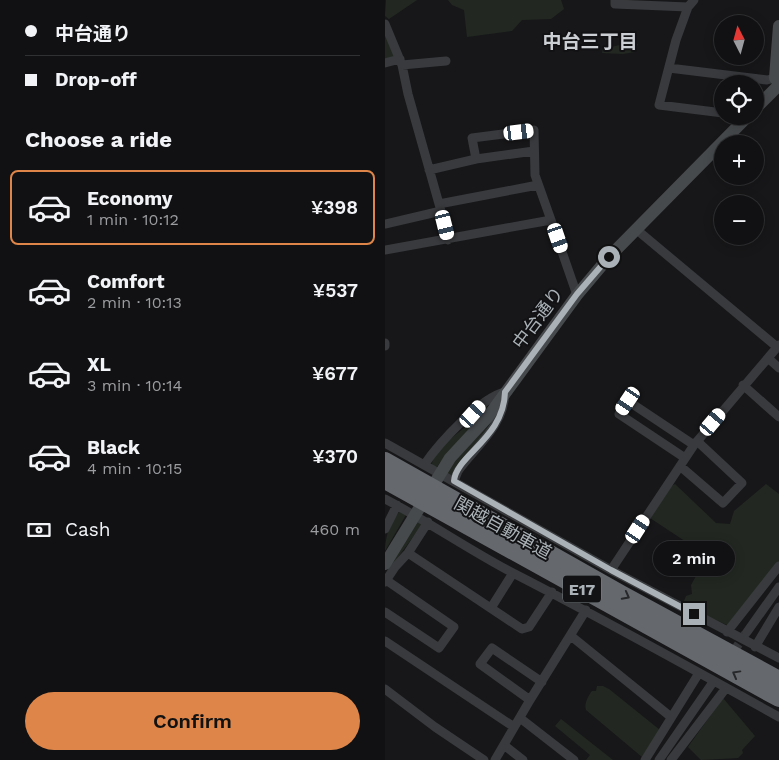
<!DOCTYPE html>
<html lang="en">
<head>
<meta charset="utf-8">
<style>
	:root { --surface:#111113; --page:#1e1f21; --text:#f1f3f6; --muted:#9c9da0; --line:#303133; --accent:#de8649 }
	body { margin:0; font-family:"Work Sans","Noto Sans JP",sans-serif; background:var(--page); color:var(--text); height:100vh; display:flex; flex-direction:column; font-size:19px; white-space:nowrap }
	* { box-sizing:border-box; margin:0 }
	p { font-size:16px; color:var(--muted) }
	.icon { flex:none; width:28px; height:28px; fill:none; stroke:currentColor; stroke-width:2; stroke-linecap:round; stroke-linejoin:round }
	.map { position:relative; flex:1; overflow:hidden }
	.panel { display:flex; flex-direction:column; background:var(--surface); width:385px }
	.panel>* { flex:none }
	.hud { display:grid; align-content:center; height:110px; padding:0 25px; background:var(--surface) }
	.needle { width:32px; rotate:354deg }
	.controls { position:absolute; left:329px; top:15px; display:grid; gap:10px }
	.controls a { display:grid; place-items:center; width:50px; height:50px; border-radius:50%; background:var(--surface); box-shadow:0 2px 12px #0003,0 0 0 1px var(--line); font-size:25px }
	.end { position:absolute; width:22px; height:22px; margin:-11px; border:6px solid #aab2b7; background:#111; box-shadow:0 0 0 2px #111 }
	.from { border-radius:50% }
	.bubble { position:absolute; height:35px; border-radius:18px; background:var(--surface); box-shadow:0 2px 12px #0003,0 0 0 1px var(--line); font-size:16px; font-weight:600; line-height:35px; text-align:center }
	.car { position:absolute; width:15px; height:30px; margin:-15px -8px; border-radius:6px; box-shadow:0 0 4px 1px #0007; background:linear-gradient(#fff 24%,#345 0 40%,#fff 0 76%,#345 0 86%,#fff 0) }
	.hud b { display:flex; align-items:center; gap:18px; height:48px; font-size:19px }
	.hud b+b { border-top:1px solid var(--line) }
	.hud i { width:12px; height:12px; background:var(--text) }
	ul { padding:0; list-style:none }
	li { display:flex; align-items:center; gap:15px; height:75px; margin:0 10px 8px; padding:0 15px; border:2px solid transparent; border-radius:8px }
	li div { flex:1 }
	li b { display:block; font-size:19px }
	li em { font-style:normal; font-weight:600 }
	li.current { border-color:var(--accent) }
	li>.icon { width:45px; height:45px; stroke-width:1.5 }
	h2 { padding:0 25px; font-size:22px; line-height:60px }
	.pay { display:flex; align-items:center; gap:12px; height:55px; padding:0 25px; font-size:19px }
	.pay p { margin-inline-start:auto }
	.button { display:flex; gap:10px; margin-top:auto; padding:10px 25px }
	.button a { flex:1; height:58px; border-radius:30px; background:var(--accent); color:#111; font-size:20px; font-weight:600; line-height:58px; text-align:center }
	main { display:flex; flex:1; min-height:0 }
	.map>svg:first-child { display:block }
	.green { fill:#222821 }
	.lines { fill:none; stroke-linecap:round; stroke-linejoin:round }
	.street-tunnel { stroke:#343639; stroke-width:9; stroke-dasharray:9 4.5; stroke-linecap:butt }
	.street { stroke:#383a3d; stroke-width:9 }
	.secondary { stroke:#474a4d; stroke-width:12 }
	.highway { stroke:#65696e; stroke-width:18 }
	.oneway { stroke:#27282a }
	.route { stroke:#aab2b7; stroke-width:6 }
	.labels { text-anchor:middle; stroke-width:4; stroke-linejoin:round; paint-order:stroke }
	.shield { fill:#121214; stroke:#7c8286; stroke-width:1 }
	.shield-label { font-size:16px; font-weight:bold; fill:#aab2b7 }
	.street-label { font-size:18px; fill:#aab2b7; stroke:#121214 }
	.neighbourhood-label { font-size:19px; font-weight:bold; fill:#cbcfd4; stroke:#121214 }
</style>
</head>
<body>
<main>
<section class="panel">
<div class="hud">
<b><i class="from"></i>中台通り</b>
<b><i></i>Drop-off</b>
</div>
<h2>Choose a ride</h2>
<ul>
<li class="current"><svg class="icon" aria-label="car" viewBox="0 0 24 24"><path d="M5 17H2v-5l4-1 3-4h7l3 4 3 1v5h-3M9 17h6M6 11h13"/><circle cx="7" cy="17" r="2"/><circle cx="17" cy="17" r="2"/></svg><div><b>Economy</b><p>1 min · 10:12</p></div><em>¥398</em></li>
<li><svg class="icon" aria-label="car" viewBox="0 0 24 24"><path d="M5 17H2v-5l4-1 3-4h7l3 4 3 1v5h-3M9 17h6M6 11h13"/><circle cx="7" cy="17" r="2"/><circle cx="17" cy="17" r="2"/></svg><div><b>Comfort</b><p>2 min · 10:13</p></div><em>¥537</em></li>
<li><svg class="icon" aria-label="car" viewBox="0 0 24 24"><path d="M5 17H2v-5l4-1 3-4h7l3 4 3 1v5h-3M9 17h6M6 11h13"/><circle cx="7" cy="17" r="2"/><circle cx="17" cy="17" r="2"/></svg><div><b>XL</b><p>3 min · 10:14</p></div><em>¥677</em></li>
<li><svg class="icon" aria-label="car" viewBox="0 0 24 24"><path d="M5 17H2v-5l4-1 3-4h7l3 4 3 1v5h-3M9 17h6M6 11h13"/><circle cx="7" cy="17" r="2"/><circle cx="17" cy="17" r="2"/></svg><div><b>Black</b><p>4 min · 10:15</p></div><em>¥370</em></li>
</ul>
<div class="pay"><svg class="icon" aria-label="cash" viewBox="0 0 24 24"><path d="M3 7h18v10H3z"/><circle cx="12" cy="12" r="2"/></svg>Cash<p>460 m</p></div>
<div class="button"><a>Confirm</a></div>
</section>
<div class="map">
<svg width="394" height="760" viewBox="0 0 394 760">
	<rect width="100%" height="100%" fill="#171719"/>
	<path class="green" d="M1 0H32L4 19 0 16Z
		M63 0H176L179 9 166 19 137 20 127 31 82 37 79 10 67 5Z
		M0 29 9 51V57L3 59 0 58Z
		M243 43 253 44 250 52 238 54 217 53 218 49Z
		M108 398C92 424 68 444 51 468L47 466C47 448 74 434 86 422 94 414 101 406 108 398Z
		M116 413 67 476 61 474 67 463Z
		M290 484 331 523 345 524 349 511 381 484 394 494V562L344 626 301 606 299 601 301 596 307 594 306 585 319 562 315 551 265 518 285 487Z
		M16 511 22 513 0 551C0 540 5 517 16 511Z
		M31 519 37 523 36 526 0 575Z
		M212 686H218L224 689 275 730 257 757 201 710C199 704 203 696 207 691H211Z
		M338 698 370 736 357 750 358 753 353 758 316 760 303 747Z
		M176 719 228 760H201L205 755 170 726Z"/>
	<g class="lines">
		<path class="street-tunnel" d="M326 685 361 633"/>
		<path class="street" d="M230 0V4L303 7 309 0
			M303 7 291 40 274 105 338 113
			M0 24 17 65 61 61
			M0 63 15 59
			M17 65 23 94 56 211
			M284 68 382 80 390 78
			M149 151 91 159 87 138 149 130 150 175 166 220
			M44 170 91 159
			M54 204 153 185
			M0 224 56 211 63 240
			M252 230 392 347
			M0 250 166 220 192 295
			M0 343V346
			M383 358 394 368
			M358 385 394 417
			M0 443 226 570 394 658
			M300 458 234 414 243 401 309 445
			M39 465C54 443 95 398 120 392 119 426 92 445 73 471L69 481
			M295 466 338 503 357 483 312 441
			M0 499C44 522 84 550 128 573 218 619 306 668 394 717
			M0 529 12 505
			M23 553 137 629 144 627 167 592
			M226 570 309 445 394 345
			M0 582 10 567 23 553 43 522
			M106 608 128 573
			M0 612 54 648 69 627 1 580
			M342 632 394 566
			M362 632 394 587
			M186 636 286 717
			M0 641 129 727
			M370 647 394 607
			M0 689 50 727 99 760
			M145 700 95 664 107 648 157 682
			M135 718 189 760
			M119 745 138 760
			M110 760 145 700 201 610
			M260 760 314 673
			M274 760 326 685
			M286 760 341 688"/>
		<path class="secondary" d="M394 26 390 78 394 83
			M370 109 394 85
			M0 564 65 458 102 418 192 295 224 257 363 116"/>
		<path class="highway" d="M0 461 236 594 394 680
			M0 480 394 698"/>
	</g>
	<defs><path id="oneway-chevron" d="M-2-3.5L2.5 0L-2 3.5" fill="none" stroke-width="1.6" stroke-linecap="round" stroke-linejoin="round" transform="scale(1.25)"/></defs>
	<g class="oneway">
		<use href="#oneway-chevron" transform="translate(241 596) rotate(28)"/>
		<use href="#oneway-chevron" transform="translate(351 674) rotate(-151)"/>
	</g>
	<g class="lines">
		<path class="route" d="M224 257 192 294 120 392C119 438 71 455 69 481L226 570 309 614"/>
	</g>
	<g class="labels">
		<rect class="shield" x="178" y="575.5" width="38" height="27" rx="4"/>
		<g class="shield-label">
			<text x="197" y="595">E17</text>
		</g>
		<g class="street-label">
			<text transform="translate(153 318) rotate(-53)" y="6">中台通り</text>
			<text transform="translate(118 528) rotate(29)" y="6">関越自動車道</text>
		</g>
		<g class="neighbourhood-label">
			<text x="205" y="48">中台三丁目</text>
		</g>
	</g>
</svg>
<div class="controls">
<a><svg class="needle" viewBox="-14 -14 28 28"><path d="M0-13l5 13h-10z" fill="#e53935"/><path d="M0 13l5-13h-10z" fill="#9c9da0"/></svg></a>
<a><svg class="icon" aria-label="locate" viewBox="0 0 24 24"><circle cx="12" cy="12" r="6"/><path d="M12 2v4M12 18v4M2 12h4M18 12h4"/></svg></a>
<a>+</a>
<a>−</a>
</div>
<i class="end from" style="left:224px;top:257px"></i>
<i class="end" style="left:309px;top:614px"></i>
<div class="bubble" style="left:268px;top:541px;width:82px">2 min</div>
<i class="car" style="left:134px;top:132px;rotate:83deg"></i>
<i class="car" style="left:60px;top:225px;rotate:166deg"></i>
<i class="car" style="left:173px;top:238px;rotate:161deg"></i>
<i class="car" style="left:243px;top:401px;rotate:214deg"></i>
<i class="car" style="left:88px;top:414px;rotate:42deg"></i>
<i class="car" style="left:328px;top:422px;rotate:40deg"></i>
<i class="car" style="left:253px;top:529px;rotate:33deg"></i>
</div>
</main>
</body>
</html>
